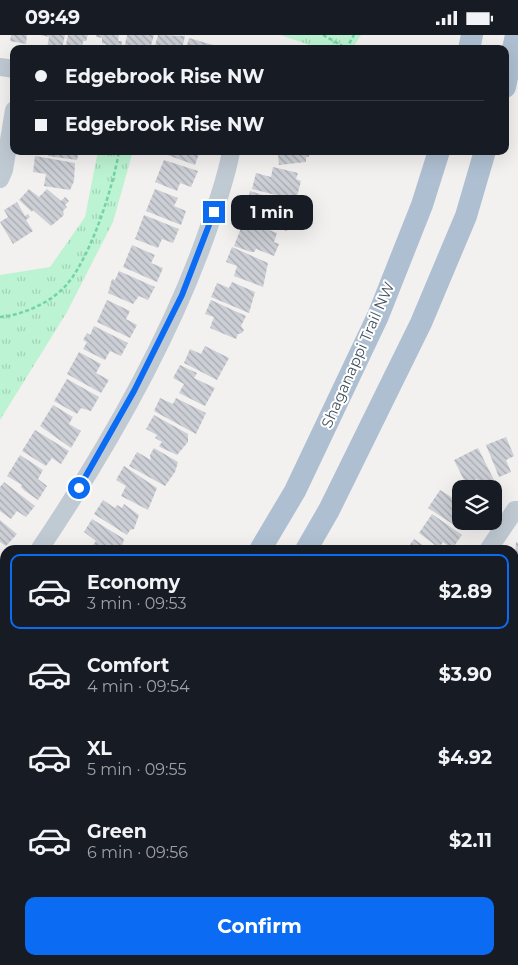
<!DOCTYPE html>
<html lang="en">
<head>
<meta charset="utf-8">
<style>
	:root { --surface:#171b24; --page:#20242c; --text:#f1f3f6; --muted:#9ea1a6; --line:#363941; --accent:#0b6bf2 }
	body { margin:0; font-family:Montserrat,sans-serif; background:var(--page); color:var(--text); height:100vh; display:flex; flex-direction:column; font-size:19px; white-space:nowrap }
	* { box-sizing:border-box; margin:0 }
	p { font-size:16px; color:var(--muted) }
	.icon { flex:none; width:28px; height:28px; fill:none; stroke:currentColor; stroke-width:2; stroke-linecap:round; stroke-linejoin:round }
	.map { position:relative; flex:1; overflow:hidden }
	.details { position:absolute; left:0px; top:510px; width:519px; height:420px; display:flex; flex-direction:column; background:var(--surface); border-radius:15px 15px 0 0; box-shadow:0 5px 20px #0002 }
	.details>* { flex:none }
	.banner { position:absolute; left:10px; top:10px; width:499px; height:110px; border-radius:10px; box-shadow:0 5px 20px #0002; display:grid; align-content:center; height:110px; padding:0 25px; background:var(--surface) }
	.tools { position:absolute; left:452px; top:445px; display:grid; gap:10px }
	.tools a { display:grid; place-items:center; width:50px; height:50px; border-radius:10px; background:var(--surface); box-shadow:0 5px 20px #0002; font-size:25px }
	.end { position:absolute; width:22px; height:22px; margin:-11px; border:6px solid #0b6bf2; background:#fff; box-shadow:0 0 0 2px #fff }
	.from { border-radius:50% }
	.bubble { position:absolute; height:35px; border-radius:10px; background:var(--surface); box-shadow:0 5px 20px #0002; font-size:16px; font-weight:700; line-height:35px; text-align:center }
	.banner b { display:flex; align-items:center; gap:18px; height:48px; font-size:19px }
	.banner b+b { border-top:1px solid var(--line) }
	.banner i { width:12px; height:12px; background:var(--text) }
	ul { padding:9px 0 0; list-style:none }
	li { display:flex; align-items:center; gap:15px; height:75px; margin:0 10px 8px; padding:0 15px; border:2px solid transparent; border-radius:10px }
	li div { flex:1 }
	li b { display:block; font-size:19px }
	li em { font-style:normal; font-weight:700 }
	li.current { border-color:var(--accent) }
	li>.icon { width:45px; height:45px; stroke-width:1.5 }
	.cta { display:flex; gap:10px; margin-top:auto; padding:10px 25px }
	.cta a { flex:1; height:58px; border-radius:10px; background:var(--accent); color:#fff; font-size:20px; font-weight:700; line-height:58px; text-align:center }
	.status { display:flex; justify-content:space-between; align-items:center; height:35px; padding:0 25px; background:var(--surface); direction:ltr }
	.status svg { height:14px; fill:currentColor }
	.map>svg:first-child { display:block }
	.grass { fill:url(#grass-tufts) }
	.building { fill:url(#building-back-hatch) }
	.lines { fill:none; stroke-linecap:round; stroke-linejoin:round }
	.path { stroke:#71d4a5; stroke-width:2.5; stroke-dasharray:4 2.5; stroke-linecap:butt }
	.minor { stroke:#c0cad3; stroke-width:18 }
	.major { stroke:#aebfd1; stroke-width:22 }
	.route { stroke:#0b6bf2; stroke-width:6 }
	.labels { text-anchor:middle; stroke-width:4; stroke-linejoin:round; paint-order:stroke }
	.street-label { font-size:15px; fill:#46535f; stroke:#fff }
</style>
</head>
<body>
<div class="status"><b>09:49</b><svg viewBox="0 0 49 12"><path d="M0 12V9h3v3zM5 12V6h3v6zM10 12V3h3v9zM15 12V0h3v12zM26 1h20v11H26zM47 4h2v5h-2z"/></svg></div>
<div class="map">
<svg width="518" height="930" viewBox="0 0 518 930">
	<defs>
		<pattern id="grass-tufts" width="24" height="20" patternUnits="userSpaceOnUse" patternTransform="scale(1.25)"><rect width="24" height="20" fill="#bcf3d2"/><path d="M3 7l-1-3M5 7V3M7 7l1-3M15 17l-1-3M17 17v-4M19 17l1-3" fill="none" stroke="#a3d2b7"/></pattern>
		<pattern id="building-back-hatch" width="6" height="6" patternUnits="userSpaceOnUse" patternTransform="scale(1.25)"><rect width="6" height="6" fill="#cccfd5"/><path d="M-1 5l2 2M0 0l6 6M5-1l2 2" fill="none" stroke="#a7abb0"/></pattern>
	</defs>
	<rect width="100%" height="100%" fill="#f3f0f0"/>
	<path class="grass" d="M280 0H361L352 14H321Z
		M98 116H133L113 187 67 277 0 385V240L50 232 85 182Z
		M33 925H277L283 930H28Z"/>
	<path class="building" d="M11 0H27L26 9 10 6Z
		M40 0H65L62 14H47L49 2Z
		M68 0H88L86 6H83L82 14H65Z
		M96 0H119L118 6H122L121 14H105L106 9 102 8V3L96 2Z
		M127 0H154L150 14H124Z
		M158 0 185 1 182 14H154Z
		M189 3 213 10 212 14H186Z
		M49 116H79L77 125 48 121Z
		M163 116H200L195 130 162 118Z
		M268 116H308L309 122H306V127L279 130 278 119 268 120Z
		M35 121 75 128 74 146 70 155 44 151 46 139 33 137Z
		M164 125 198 136 191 152 180 148 177 156 155 147Z
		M273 132 298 138 296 144 301 146 296 165 252 154 256 138 271 142Z
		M29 154 39 162 47 154 61 166 65 162 69 166 65 170 67 172 63 176 64 180 51 191 33 175 32 177 19 165Z
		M155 154 178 163 174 171 186 176 181 190 146 176Z
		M250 156 294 170 287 196 253 186 256 176 246 173Z
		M17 167 25 181 28 179 30 182 26 185 33 196 13 209 0 187 8 182 4 175Z
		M144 180 179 194 173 208 162 204 158 213 135 204Z
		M250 188 277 198 274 207 279 209 274 221 256 214 254 217H251L234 211 241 193 248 195Z
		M132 210 155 220 151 228 163 233 157 247 123 232Z
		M232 212 268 228 263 252 234 241 237 231 226 227Z
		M119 236 155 252 148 265 139 261 133 269 108 258 112 244 115 245Z
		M232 247 255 257 249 278 211 262 217 248 229 253Z
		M107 265 130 276 126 284 137 290 130 303 97 287Z
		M211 265 246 281 241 291 244 295 242 298 238 299 236 304 210 293 214 282 205 279Z
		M94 291 128 308 121 321 110 316 105 325 83 314 87 307 83 305 87 298 90 300Z
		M205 311 229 323 217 345 184 328 190 314 201 319Z
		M79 317 101 329 96 338 109 345 101 358 67 339Z
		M180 330 197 338 194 343 215 353 205 371 179 358 184 349 173 343Z
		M67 344 99 362 91 376 81 373 77 379 54 366Z
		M160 363 173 369 176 363 206 378 196 399 154 376Z
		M53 370 73 382 69 389 81 396 71 413 40 391Z
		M154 380 188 399V407L177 420 160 412 159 411 162 407 155 403 157 400 146 394Z
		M35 395 69 416 61 429 52 423 46 431 22 416Z
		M506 402 514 421 506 425 511 437 499 442 486 410Z
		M154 413 178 427 175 437 165 451 129 431 137 417 151 425 150 420Z
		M478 413 494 445 481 452 477 444 466 449 454 425Z
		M20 420 43 435 38 444 47 451 38 465 25 456 21 452 22 450 7 441Z
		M124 431 157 453 148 475 121 461 126 451 116 445Z
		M4 447 35 471 26 482 17 476 11 484 0 476V452Z
		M440 455 461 468 459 478 461 480V486H468L462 495 428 473Z
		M103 465 115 473 117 470 122 473 124 469 139 480 134 494 130 495 127 500 94 479Z
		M432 479 462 500 452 514 443 507 439 513 419 498Z
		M92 484 124 504 122 512 117 515H101L93 510 96 506 84 497Z
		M0 485 17 499 6 511 0 507Z
		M414 504 430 515H406Z
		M516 507 518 508V542L514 541Z
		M514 560 518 563V588L514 585Z
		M0 632 5 636V666L0 662Z
		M514 710 518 713V734L515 739Z
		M514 874 518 877V897L514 894Z
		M514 901 518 904V930L508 925H514Z
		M315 925H336L332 930H321Z
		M342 925H374L370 930H338Z"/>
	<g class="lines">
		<path class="path" d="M323 0 346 13
			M346 14 354 0
			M0 282C23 280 53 267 68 248 91 220 113 153 119 116
			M0 544 5 548
			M264 925 270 930
			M75 930 78 925
			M133 930H170
			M219 930 257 925"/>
		<path class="minor" d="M0 32 14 34
			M0 144 4 135 14 75
			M39 515C105 417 172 301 210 189 218 165 227 141 231 116
			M488 515 515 475H518
			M0 571 5 564
			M514 822 518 815
			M440 925 447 930"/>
		<path class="major" d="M469 14 472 0
			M505 52 516 0
			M260 515 295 456 378 281 422 170 439 116
			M306 515 329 475 421 288 466 181 485 116
			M0 865 5 859
			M0 928 5 923"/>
	</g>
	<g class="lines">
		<path class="route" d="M79 453 134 356 182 260 214 177"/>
	</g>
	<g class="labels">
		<g class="street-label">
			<text transform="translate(358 320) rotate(-66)" y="5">Shaganappi Trail NW</text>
		</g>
	</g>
</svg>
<div class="tools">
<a><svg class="icon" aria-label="layers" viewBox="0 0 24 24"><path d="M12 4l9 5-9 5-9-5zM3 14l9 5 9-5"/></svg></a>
</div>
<i class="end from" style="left:79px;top:453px"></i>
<i class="end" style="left:214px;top:177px"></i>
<div class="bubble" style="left:231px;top:160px;width:82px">1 min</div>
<div class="banner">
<b><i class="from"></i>Edgebrook Rise NW</b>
<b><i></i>Edgebrook Rise NW</b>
</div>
<section class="details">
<ul>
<li class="current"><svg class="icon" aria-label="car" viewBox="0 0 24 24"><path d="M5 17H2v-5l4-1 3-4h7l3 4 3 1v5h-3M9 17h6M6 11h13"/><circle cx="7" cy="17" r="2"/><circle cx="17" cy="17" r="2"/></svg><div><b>Economy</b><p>3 min · 09:53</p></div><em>$2.89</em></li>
<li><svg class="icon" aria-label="car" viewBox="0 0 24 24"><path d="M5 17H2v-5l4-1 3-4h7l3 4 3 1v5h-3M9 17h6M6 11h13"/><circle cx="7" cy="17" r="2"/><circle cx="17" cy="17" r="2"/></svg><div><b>Comfort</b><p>4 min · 09:54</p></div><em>$3.90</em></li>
<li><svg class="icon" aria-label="car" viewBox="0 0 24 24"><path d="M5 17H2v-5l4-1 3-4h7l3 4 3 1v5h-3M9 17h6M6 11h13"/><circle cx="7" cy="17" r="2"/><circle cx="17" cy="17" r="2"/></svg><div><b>XL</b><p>5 min · 09:55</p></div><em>$4.92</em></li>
<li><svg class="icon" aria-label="car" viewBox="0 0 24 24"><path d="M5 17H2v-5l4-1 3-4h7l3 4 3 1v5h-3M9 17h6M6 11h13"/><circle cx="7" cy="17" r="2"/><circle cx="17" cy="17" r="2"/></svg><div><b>Green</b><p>6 min · 09:56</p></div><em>$2.11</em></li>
</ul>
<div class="cta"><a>Confirm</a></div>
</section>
</div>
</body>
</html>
